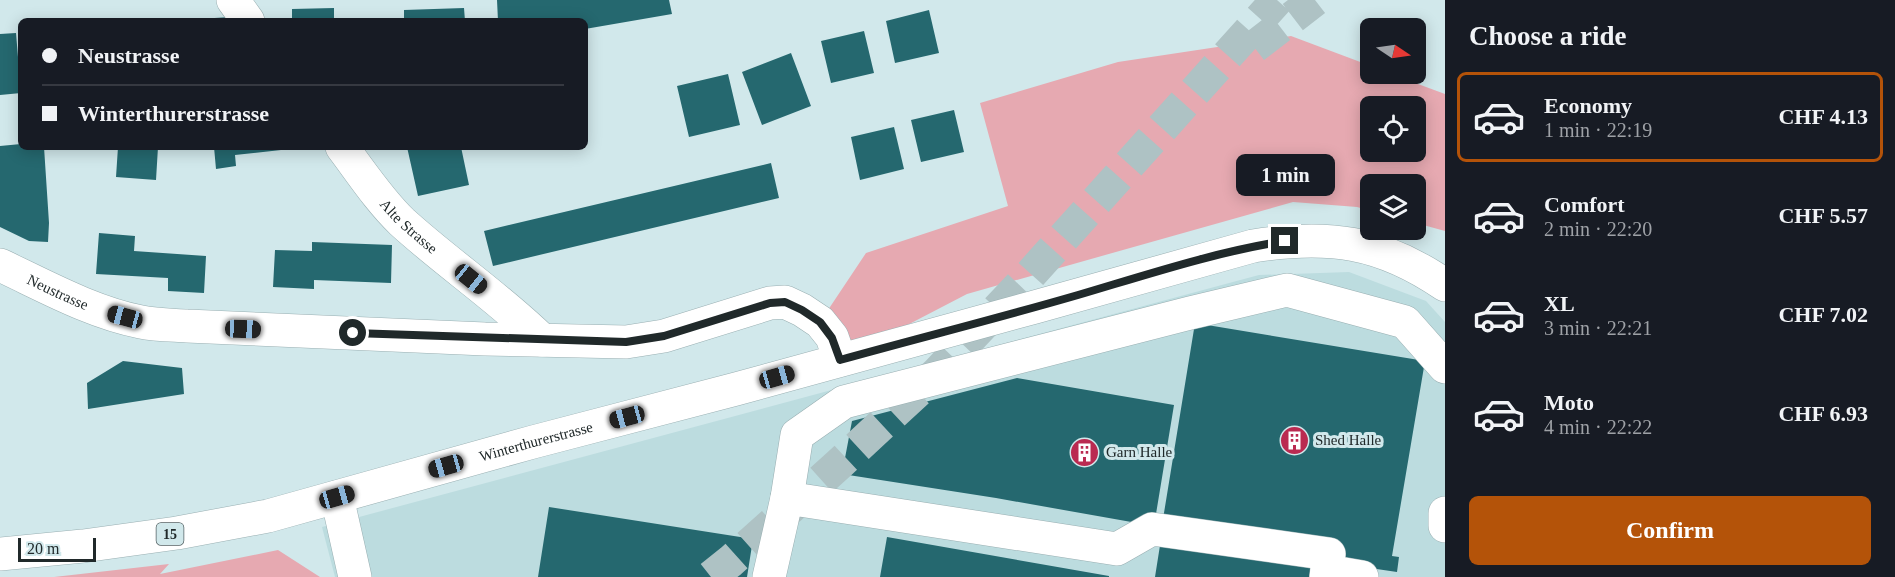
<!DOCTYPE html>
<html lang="en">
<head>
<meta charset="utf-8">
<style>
	:root { --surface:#171b24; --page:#20242c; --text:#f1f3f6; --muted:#9ea1a6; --line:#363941; --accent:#b45309 }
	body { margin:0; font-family:"Times New Roman",serif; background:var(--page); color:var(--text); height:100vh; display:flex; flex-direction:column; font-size:22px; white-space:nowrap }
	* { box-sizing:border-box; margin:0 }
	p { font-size:20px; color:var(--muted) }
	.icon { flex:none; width:33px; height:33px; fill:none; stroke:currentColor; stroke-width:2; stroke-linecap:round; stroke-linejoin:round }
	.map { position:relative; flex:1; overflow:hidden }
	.sheet { display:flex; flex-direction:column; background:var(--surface); width:450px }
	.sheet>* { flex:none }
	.guide { position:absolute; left:18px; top:18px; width:570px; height:132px; border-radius:9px; box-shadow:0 3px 15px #0003; display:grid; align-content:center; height:132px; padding:0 24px; background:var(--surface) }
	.needle { width:39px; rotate:103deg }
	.buttons { position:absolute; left:1360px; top:18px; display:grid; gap:12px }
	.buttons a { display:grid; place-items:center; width:66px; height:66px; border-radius:9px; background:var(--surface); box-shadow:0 3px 15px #0003; font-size:30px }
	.scale { position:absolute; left:18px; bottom:15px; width:78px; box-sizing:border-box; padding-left:6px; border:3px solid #20292a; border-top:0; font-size:16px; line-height:21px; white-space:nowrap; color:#20292a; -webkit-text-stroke:4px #d1e8eb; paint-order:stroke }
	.end { position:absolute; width:27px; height:27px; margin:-14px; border:8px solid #20292a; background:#fff; box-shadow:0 0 0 3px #fff }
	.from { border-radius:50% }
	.bubble { position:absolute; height:42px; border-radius:9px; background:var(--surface); box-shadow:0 3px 15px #0003; font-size:20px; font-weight:700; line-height:42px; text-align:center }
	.car { position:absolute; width:18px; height:36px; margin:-18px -9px; border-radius:8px; box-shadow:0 0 4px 2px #0007; background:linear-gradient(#222 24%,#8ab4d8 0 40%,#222 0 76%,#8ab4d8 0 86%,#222 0) }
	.guide b { display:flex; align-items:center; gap:21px; height:57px; font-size:22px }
	.guide b+b { border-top:2px solid var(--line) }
	.guide i { width:15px; height:15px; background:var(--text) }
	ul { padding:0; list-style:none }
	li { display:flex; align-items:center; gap:18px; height:90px; margin:0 12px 9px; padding:0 12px; border:3px solid transparent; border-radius:9px }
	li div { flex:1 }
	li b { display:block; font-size:22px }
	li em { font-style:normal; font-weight:700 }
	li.on { border-color:var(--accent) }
	li>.icon { width:54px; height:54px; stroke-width:1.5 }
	h2 { padding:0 24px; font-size:27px; line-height:72px }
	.action { display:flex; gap:12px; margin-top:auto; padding:12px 24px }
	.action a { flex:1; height:69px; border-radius:9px; background:var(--accent); color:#fff; font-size:24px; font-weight:700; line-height:69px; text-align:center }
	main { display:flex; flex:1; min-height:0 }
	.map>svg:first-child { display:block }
	.built { fill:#bcdcdf }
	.green { fill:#e6a9b1; fill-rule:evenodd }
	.building { fill:#25686f }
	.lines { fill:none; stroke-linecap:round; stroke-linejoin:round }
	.highway-tunnel { stroke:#aec2c4; stroke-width:33; stroke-dasharray:33 16; stroke-linecap:butt }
	.minor-casing { stroke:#99afb2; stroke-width:34 }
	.major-casing { stroke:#99afb2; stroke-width:34 }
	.minor { stroke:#fff; stroke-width:33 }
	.major { stroke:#fff; stroke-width:33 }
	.route { stroke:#20292a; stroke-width:8 }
	.labels { text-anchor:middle; stroke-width:6; stroke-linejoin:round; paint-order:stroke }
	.shield { fill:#d1e8eb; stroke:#556264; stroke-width:1.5 }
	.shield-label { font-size:14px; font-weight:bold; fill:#20292a }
	.street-label { font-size:15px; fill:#20292a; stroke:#d1e8eb }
	.poi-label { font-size:15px; fill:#20292a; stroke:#d1e8eb; text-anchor:start }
</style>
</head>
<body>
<main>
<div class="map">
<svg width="1445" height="577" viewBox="0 0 1445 577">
	<rect width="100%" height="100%" fill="#d1e8eb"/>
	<path class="built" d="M1349 272 1426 301 1445 322V577H335L322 527 1259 275Z"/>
	<path class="green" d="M1291 36 1371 66V74H1391L1445 94V231L1416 223V184H1371V211L1357 207 1293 202 967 294 840 360 820 322 866 253 1008 206 980 103 1118 62ZM1371 106H1416V152H1371Z
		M278 550 320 577H54L169 564 160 574Z"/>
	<path class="building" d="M497 0H669L672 14 585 29V21H498Z
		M334 8V21H292V9Z
		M464 8 465 21H404V10Z
		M929 10 939 53 895 63 886 21Z
		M231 17 232 21H199L198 19Z
		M864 31 874 73 831 83 821 41Z
		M16 33 21 93 0 95V34Z
		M791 53 811 106 762 125 742 72Z
		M728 74 740 125 689 137 677 86Z
		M954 110 964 152 921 162 911 120Z
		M894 127 904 169 860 180 851 137Z
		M21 144V147H44L49 223 48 242 29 241 0 227V146Z
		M118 147H158L156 180 116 177Z
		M214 147H290V149L235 155 236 166 216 169Z
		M407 147H461L469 185 418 196Z
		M771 163 779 198 493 266 484 231Z
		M99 233 135 236 134 251 206 256 204 293 168 291V278L96 274Z
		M312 242 392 245 391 283 314 280V289L273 287 275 250 312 251Z
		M1195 323 1425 361 1392 556 1399 557 1397 572 1336 563 1163 519Z
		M123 361 182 368 184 394 88 409 87 383Z
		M1017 378 1174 405 1154 526 996 498 842 474 852 421Z
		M549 507 753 539 747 577H538Z
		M887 537 1109 576V577H880Z
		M1161 539 1320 560 1317 577H1155Z"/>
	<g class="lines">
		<path class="highway-tunnel" d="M1254 47 1315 0
			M711 577 731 561 838 465 937 373 1029 276 1277 0"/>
		<defs>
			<g id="minor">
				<path d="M233 0 248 21"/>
				<path id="s1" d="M342 147C361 172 379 200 402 222 447 263 498 297 542 340"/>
				<path id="s2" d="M0 265C45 286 91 312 141 322 156 325 172 325 187 326L485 339 626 342 664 336 770 303 785 302 802 310 820 322 832 337 840 360"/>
				<path d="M337 497 355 577"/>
				<path d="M787 498 797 435 844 402 1190 313 1287 290 1405 322 1445 367"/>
				<path d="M1445 513V526"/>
				<path d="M1327 571 1362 577"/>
				<path d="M769 577 787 498 1117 549 1152 529 1329 554 1326 577"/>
			</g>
			<g id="major">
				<path id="s3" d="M0 554 83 546 177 533 268 516 533 442 736 389 1035 307 1253 246C1328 234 1381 241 1445 285"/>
			</g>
		</defs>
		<use href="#minor" class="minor-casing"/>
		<use href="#major" class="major-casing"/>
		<use href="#minor" class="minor"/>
		<use href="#major" class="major"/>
	</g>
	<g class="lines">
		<path class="route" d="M353 333 626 342 664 336 770 303 785 302 802 310 820 322 832 338 840 360C919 338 999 318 1078 295 1146 275 1215 252 1285 241"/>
	</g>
	<defs>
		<symbol id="building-disc" viewBox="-11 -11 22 22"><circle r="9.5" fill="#ba2a51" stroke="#d1e8eb"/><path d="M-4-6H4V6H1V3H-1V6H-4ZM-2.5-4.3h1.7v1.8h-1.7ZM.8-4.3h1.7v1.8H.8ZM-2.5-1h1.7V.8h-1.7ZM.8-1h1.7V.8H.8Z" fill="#fff"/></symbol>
	</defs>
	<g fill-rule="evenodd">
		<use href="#building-disc" x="1278" y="424" width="33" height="33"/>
		<use href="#building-disc" x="1068" y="436" width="33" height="33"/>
	</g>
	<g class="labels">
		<rect class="shield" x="156.5" y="523" width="27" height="22" rx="4.5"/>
		<g class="shield-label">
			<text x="170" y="539">15</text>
		</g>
		<g class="street-label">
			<text dy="5" stroke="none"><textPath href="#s1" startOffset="104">Alte Strasse</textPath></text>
			<text dy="5" stroke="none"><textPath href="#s2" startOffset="64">Neustrasse</textPath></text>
			<text dy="5" stroke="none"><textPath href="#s3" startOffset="549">Winterthurerstrasse</textPath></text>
		</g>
		<g class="poi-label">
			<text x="1315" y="445">Shed Halle</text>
			<text x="1106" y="457">Garn Halle</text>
		</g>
	</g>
</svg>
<div class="buttons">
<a><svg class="needle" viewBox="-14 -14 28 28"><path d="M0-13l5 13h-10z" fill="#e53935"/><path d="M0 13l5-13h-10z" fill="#9ea1a6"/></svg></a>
<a><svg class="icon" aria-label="locate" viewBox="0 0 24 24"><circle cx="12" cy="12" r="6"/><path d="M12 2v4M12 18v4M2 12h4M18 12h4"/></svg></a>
<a><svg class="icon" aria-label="layers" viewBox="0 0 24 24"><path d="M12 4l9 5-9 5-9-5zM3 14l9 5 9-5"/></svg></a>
</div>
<div class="scale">20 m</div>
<i class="end from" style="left:353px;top:333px"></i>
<i class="end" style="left:1285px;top:241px"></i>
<div class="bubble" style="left:1236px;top:154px;width:99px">1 min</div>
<i class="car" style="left:471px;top:279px;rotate:129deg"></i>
<i class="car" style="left:125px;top:317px;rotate:285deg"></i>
<i class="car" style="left:243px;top:329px;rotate:92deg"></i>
<i class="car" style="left:777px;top:377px;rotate:74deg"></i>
<i class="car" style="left:627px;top:417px;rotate:255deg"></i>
<i class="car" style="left:446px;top:466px;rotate:254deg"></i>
<i class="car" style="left:337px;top:497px;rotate:74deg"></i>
<div class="guide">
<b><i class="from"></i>Neustrasse</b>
<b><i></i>Winterthurerstrasse</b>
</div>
</div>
<section class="sheet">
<h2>Choose a ride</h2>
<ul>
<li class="on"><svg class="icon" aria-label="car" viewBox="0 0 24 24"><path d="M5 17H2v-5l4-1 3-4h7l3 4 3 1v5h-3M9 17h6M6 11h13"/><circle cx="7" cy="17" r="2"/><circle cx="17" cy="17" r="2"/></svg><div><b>Economy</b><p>1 min · 22:19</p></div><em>CHF 4.13</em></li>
<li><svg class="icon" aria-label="car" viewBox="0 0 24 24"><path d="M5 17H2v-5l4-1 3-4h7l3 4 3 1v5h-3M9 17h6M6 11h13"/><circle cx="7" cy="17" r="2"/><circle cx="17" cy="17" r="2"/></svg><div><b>Comfort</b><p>2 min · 22:20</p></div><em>CHF 5.57</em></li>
<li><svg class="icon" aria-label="car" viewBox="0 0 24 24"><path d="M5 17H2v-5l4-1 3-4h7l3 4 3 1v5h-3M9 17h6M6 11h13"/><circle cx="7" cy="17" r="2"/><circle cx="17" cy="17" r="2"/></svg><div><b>XL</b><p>3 min · 22:21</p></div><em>CHF 7.02</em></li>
<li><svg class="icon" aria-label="car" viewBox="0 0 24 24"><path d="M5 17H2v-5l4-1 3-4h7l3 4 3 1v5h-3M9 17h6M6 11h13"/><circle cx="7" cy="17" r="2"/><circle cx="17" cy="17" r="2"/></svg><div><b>Moto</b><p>4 min · 22:22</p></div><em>CHF 6.93</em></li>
</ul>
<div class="action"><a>Confirm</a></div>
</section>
</main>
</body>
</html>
